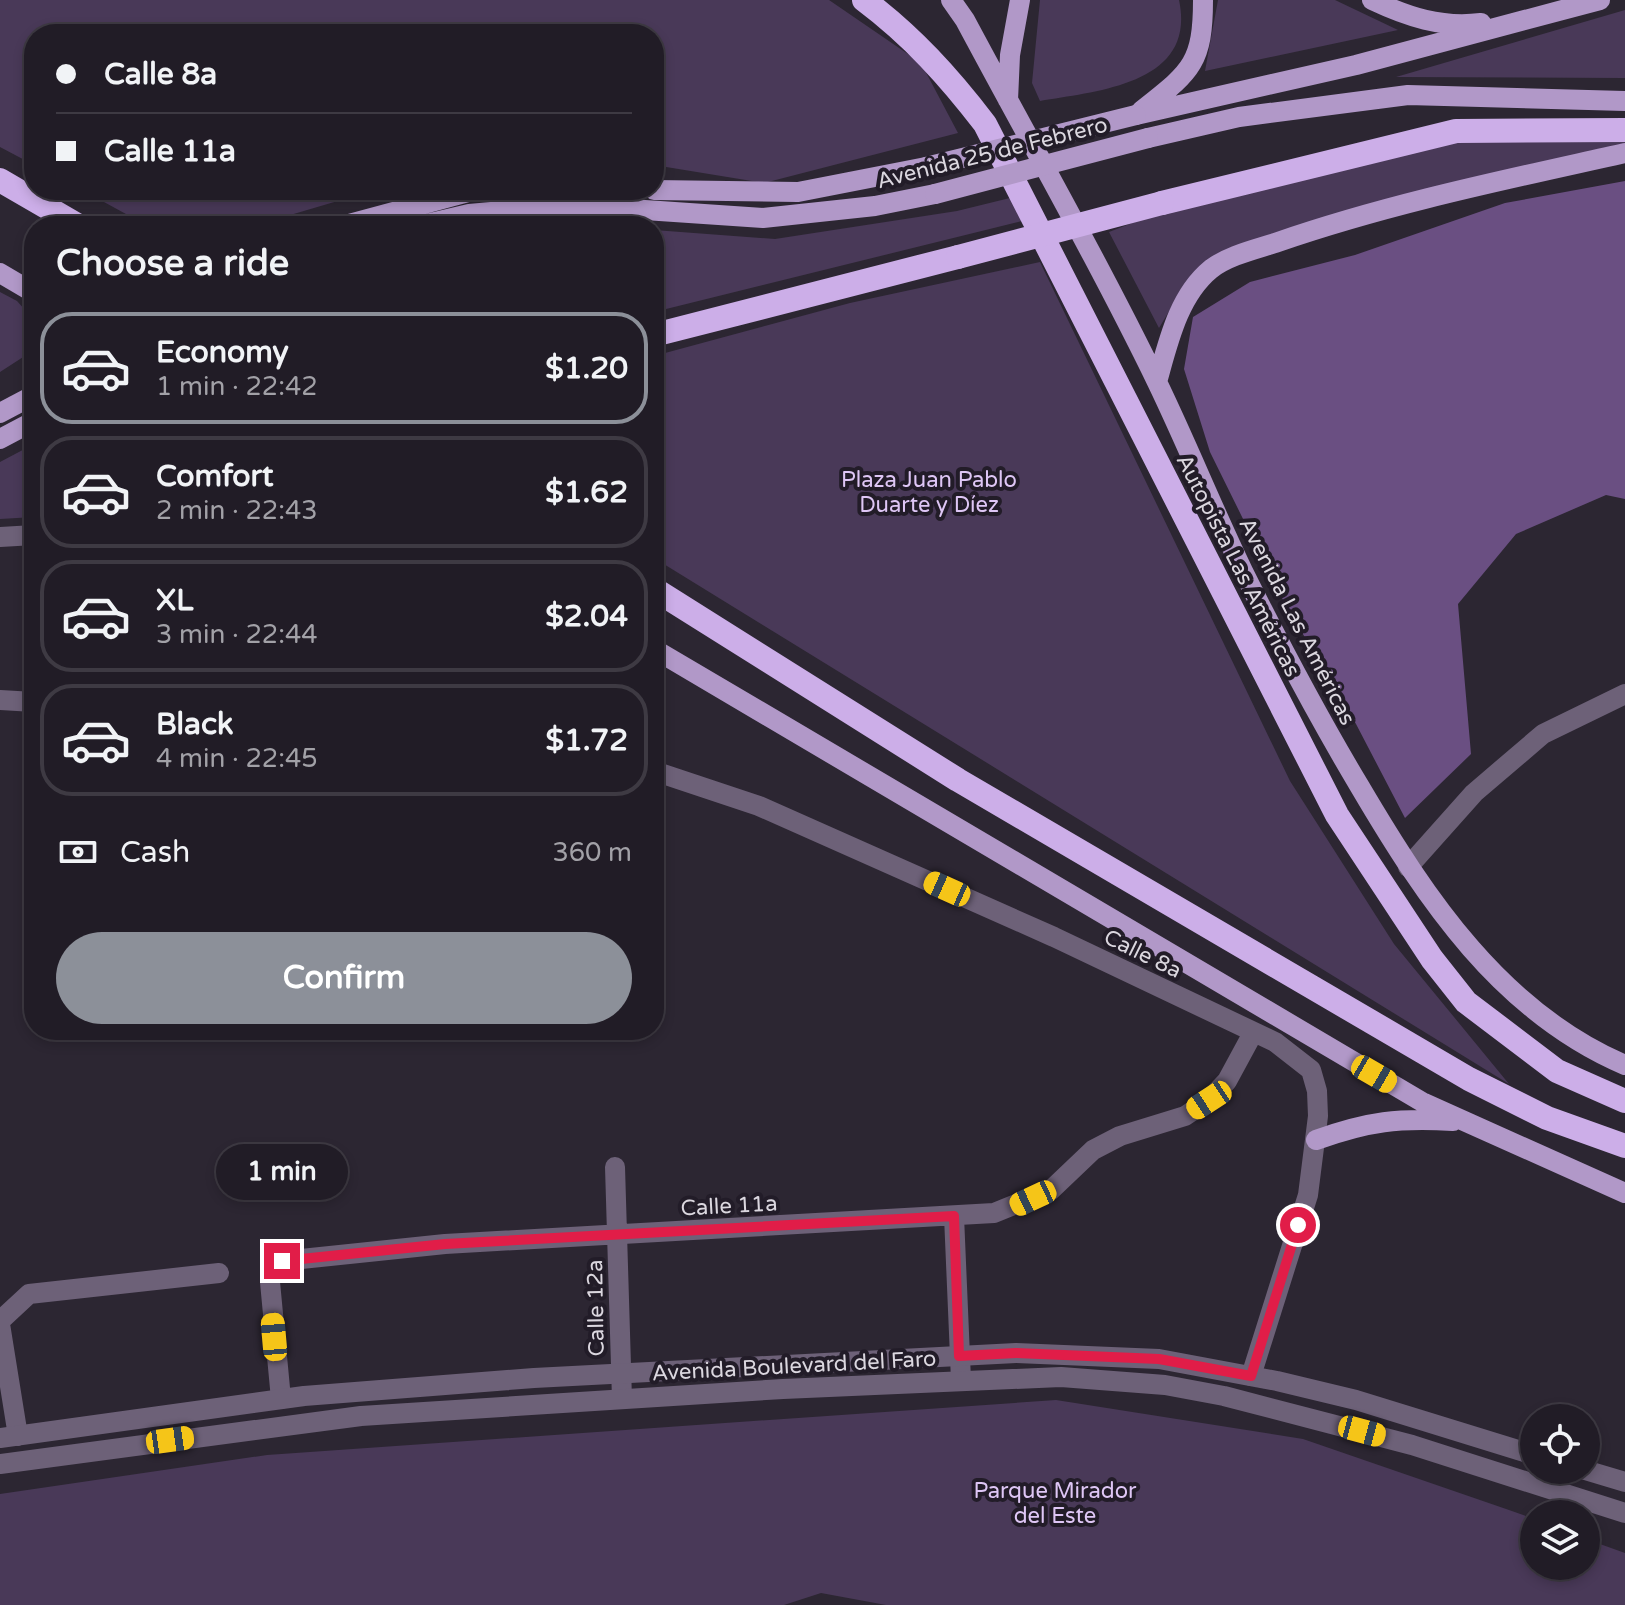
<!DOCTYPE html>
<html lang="en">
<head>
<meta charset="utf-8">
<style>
	:root { --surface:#211c26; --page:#29252e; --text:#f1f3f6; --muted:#a2a1a7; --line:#3e3a43; --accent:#8c9099 }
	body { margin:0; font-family:"Varela Round",sans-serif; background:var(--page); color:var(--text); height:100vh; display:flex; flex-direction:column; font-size:30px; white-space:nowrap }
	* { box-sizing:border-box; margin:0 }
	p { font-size:26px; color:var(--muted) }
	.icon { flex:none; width:44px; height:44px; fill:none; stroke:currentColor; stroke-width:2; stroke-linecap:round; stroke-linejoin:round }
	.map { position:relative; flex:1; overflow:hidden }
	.panel { position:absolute; left:24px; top:216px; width:640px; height:824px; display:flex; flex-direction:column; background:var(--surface); border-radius:32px; box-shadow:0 4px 12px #0003,0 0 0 2px var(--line) }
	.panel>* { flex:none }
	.hud { position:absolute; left:24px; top:24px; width:640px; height:176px; border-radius:32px; box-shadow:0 4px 12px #0003,0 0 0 2px var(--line); display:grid; align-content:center; height:176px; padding:0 32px; background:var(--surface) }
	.tools { position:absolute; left:1520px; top:1404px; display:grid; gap:16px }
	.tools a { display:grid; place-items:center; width:80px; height:80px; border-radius:50%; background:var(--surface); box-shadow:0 4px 12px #0003,0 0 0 2px var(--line); font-size:40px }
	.end { position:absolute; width:36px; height:36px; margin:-18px; border:10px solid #e11d48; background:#fff; box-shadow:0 0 0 4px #fff }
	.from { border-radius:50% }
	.bubble { position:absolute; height:56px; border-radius:28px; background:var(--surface); box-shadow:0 4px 12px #0003,0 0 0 2px var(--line); font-size:26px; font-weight:700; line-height:56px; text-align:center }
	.car { position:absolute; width:24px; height:48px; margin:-24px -12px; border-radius:10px; box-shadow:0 0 6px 2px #0007; background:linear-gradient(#f5c518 24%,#345 0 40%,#f5c518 0 76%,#345 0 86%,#f5c518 0) }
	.hud b { display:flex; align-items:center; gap:28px; height:76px; font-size:30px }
	.hud b+b { border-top:2px solid var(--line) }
	.hud i { width:20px; height:20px; background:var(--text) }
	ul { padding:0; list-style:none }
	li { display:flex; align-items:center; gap:24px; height:112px; margin:0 16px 12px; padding:0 16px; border:4px solid var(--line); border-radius:32px }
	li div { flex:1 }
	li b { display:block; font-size:30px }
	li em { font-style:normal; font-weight:700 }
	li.on { border-color:var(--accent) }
	li>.icon { width:72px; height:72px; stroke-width:1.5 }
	h2 { padding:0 32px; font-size:36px; line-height:96px }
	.pay { display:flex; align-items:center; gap:20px; height:88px; padding:0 32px; font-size:30px }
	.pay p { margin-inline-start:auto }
	.action { display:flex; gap:16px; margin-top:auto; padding:16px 32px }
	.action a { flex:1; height:92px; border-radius:48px; background:var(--accent); color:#fff; font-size:32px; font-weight:700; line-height:92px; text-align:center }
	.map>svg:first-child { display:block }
	.green { fill:#493958 }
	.forest { fill:#6a4f82 }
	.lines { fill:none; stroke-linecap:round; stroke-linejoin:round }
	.minor { stroke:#6d6178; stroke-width:20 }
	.tertiary { stroke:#6d6178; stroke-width:20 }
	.primary { stroke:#b198c8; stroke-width:20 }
	.motorway { stroke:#ccaee8; stroke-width:24 }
	.primary-bridge { stroke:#b198c8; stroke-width:20 }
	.motorway-bridge { stroke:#ccaee8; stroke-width:24 }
	.route { stroke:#e11d48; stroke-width:10 }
	.labels { text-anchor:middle; stroke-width:8; stroke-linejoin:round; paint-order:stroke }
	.street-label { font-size:22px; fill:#dbd7df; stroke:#221c28 }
	.park-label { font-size:22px; fill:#dec6f5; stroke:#221c28 }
</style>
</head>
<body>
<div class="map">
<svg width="1625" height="1605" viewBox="0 0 1625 1605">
	<rect width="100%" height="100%" fill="#2c2632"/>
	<path class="green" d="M0 0H829L921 63 958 133 764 183 654 165V34H34V165L0 147Z
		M1040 0H1179C1197 84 1098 91 1040 101L1032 83Z
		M1218 0H1335L1398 30 1205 71Z
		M1625 10V78L1396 77Z
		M1625 132V145L1252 241 1185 285 1159 328 1109 232 1163 211 1465 139Z
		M82 190H375L280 218 267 226H148Z
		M1014 197 1026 220 654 312V230L775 239 957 211Z
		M1040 262 1290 781 1394 944 1509 1084 654 558V356L850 303Z
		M0 292 17 301 34 320V350L0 372Z
		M34 444V517L0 519V462Z
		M1056 1400 1303 1439 1509 1510 1534 1519V1566H1586V1539L1625 1553V1605H886L821 1593 784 1605H0V1494L267 1455Z"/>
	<path class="forest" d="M1625 181V499L1606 495 1516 534 1458 604 1471 754 1405 818 1356 724 1284 602 1210 452 1184 369 1193 317 1250 282 1355 255 1505 203Z"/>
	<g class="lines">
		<path class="minor" d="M0 537 34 535
			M0 700 34 702
			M654 771 759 806 1054 937 1275 1042 1311 1070 1317 1091 1318 1116 1308 1195 1251 1376
			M1408 867 1474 793 1543 734 1625 694
			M615 1167 622 1399
			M954 1216 961 1380
			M0 1321 29 1294 219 1273
			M0 1324 18 1436
			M281 1399 270 1282 274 1268 282 1261 445 1244 994 1213 1051 1190 1093 1150 1120 1136 1185 1116 1209 1100 1227 1081 1253 1033"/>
		<path class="tertiary" d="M0 1438 304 1396 534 1378 1016 1353 1159 1359 1277 1381 1356 1400 1534 1455
			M0 1464 361 1416 783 1389 1061 1377 1165 1385 1224 1396 1412 1445 1625 1513
			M1585 1470 1625 1482"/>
		<path class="primary" d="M951 0 965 20C1029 140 1097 259 1157 382 1187 444 1213 509 1243 571 1280 645 1318 717 1360 787 1426 899 1501 1012 1625 1065
			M1372 0C1408 17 1441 28 1481 23
			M1008 100 1010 55 1020 0
			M1141 111C1190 72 1203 65 1203 0
			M1136 115 1356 65 1600 0
			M1148 138 1239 117 1408 95 1625 101
			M654 190 798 192 926 167
			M342 226 468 192 488 190
			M418 226 469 214 571 205 763 218 875 206 935 194
			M0 273 34 293
			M1157 382C1168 343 1178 296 1211 269 1229 255 1257 249 1278 242 1391 203 1509 179 1625 153
			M0 413 34 395
			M0 439 34 421
			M654 649 1424 1103 1625 1193
			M1316 1140C1369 1121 1398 1118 1453 1121"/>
		<path class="motorway" d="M864 0C912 36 949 77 985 124L1337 815 1432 959 1466 1002 1557 1071 1625 1101
			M0 180 79 226
			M1162 203 1456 131 1625 130
			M654 335 958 257
			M654 589 958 780 1469 1079 1547 1118 1625 1146"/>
		<path class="primary-bridge" d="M926 167 1136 115
			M935 194 1148 138"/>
		<path class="motorway-bridge" d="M958 257 1162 203"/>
	</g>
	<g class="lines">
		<path class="route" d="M282 1261 445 1244 954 1216 959 1356 1016 1353 1159 1359 1251 1376 1298 1225"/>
	</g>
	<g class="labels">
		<g class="street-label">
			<text transform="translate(992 152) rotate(-14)" y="8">Avenida 25 de Febrero</text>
			<text transform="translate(1239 565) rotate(63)" y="8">Autopista Las Américas</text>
			<text transform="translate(1298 621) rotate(63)" y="8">Avenida Las Américas</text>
			<text transform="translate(1143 953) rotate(26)" y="8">Calle 8a</text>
			<text transform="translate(729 1205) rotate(-3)" y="8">Calle 11a</text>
			<text transform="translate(595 1308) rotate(-91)" y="8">Calle 12a</text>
			<text transform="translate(794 1365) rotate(-3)" y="8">Avenida Boulevard del Faro</text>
		</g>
		<g class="park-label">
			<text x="929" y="487">Plaza Juan Pablo<tspan x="929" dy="25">Duarte y Díez</tspan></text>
			<text x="1055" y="1498">Parque Mirador<tspan x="1055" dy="25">del Este</tspan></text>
		</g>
	</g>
</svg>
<div class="tools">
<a><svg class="icon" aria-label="locate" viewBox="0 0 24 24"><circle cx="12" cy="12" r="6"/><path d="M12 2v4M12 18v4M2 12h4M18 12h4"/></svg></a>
<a><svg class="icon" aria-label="layers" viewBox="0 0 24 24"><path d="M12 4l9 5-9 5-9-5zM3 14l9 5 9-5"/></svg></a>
</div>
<i class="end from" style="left:1298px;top:1225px"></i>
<i class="end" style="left:282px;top:1261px"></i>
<div class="bubble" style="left:216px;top:1144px;width:132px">1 min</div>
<i class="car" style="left:947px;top:889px;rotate:294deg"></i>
<i class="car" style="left:1374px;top:1074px;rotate:120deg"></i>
<i class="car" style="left:1209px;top:1100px;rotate:237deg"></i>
<i class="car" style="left:1033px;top:1198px;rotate:245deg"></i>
<i class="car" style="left:274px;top:1337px;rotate:355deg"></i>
<i class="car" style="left:1362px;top:1431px;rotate:105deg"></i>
<i class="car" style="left:170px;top:1440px;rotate:82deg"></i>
<div class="hud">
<b><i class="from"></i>Calle 8a</b>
<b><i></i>Calle 11a</b>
</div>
<section class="panel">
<h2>Choose a ride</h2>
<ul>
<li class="on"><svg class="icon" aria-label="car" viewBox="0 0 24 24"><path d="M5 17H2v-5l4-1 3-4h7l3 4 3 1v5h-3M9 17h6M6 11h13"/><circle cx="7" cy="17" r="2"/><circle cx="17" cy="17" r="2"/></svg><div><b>Economy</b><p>1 min · 22:42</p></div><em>$1.20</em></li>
<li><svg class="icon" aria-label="car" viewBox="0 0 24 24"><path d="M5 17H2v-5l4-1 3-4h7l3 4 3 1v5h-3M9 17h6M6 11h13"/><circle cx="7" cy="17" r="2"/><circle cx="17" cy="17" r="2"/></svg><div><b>Comfort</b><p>2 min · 22:43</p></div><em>$1.62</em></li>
<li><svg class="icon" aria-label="car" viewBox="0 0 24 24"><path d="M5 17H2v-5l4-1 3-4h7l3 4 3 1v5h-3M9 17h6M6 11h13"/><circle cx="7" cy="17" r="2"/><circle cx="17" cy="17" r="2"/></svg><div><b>XL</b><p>3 min · 22:44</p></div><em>$2.04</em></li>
<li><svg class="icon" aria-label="car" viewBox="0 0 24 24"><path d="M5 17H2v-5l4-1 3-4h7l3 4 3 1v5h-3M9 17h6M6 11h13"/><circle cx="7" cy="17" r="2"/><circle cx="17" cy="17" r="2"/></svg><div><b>Black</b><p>4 min · 22:45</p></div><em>$1.72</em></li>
</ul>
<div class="pay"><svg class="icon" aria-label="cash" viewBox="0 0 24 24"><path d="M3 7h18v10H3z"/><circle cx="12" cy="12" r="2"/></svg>Cash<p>360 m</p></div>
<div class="action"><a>Confirm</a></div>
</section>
</div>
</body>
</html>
